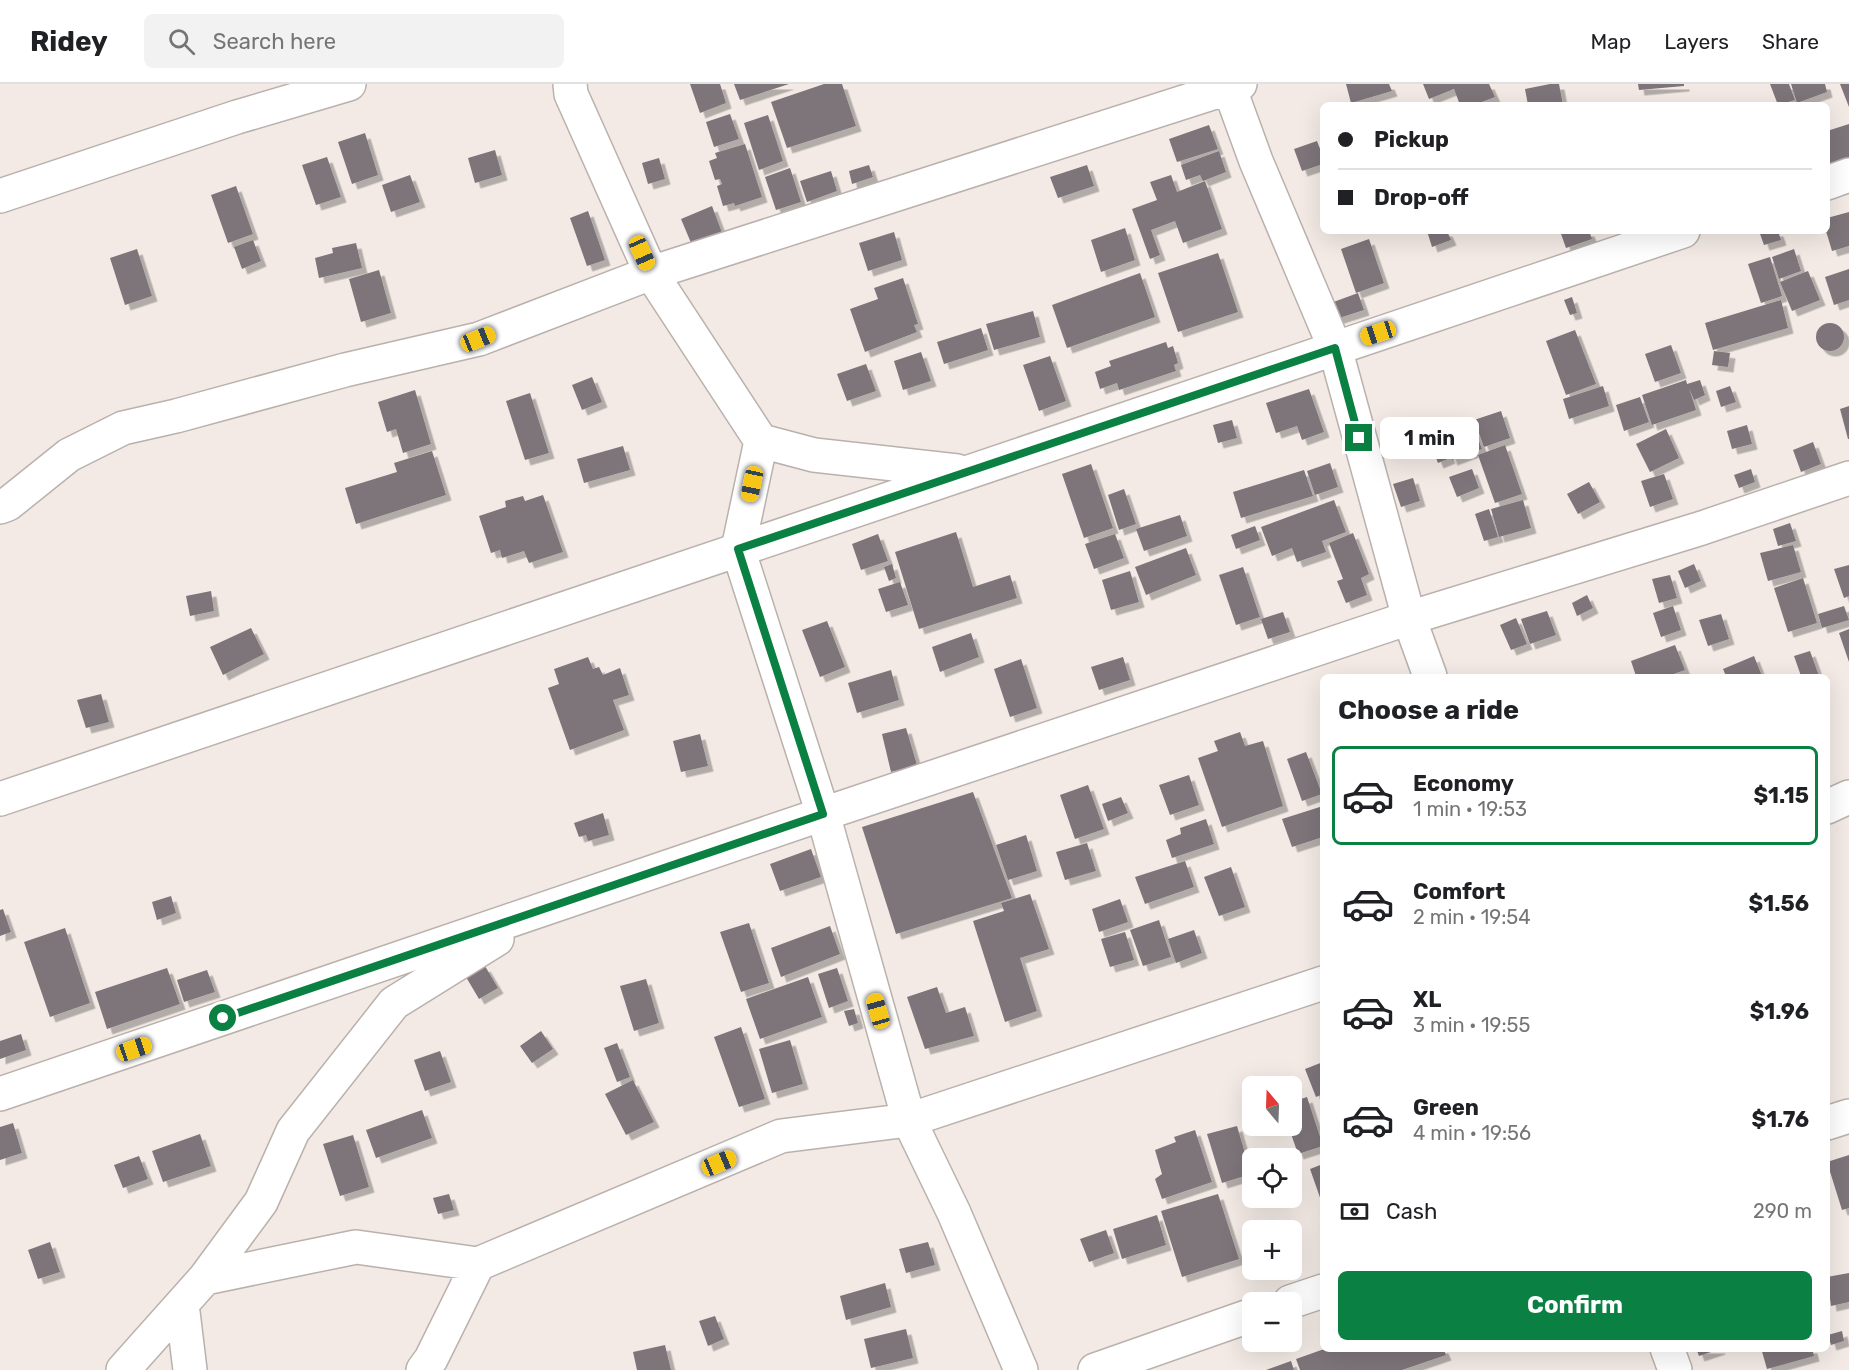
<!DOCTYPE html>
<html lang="en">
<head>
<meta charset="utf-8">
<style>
	:root { --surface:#fff; --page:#f2f2f2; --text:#202124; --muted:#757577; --line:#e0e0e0; --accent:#0b8043 }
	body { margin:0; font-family:Rubik,sans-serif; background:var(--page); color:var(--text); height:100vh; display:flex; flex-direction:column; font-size:22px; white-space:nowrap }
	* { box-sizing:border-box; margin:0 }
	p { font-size:20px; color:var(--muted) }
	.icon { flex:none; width:33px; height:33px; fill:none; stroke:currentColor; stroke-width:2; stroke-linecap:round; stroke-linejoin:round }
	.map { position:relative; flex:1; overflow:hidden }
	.drawer { position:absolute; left:1320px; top:590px; width:510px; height:678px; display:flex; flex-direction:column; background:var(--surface); border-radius:9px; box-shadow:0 6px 24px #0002 }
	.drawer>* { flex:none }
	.banner { position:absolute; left:1320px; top:18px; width:510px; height:132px; border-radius:9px; box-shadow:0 6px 24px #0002; display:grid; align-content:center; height:132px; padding:0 18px; background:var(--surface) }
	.needle { width:39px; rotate:341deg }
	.tools { position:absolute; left:1242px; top:992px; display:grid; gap:12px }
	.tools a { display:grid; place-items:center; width:60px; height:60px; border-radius:9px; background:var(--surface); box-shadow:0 6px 24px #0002; font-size:30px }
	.end { position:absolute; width:27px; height:27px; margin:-14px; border:8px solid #0b8043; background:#fff; box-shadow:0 0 0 3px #fff }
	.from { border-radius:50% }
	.bubble { position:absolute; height:42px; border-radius:9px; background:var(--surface); box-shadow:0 6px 24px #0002; font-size:20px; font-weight:700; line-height:42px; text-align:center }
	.car { position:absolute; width:18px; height:36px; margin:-18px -9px; border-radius:8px; box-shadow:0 0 4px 2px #0007; background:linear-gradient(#f5c518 24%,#345 0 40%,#f5c518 0 76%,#345 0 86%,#f5c518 0) }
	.banner b { display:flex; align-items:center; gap:21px; height:57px; font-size:22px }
	.banner b+b { border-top:2px solid var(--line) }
	.banner i { width:15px; height:15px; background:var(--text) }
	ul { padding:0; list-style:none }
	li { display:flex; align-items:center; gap:18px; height:99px; margin:0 12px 9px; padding:0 6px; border:3px solid transparent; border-radius:9px }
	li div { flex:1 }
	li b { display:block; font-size:22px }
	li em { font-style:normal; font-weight:700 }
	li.on { border-color:var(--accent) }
	li>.icon { width:54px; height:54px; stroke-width:1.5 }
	h2 { padding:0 18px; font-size:27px; line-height:72px }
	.pay { display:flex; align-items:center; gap:15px; height:66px; padding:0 18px; font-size:22px }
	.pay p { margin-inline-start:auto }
	.primary-button { display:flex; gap:12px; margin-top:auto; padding:12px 18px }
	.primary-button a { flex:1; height:69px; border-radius:9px; background:var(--accent); color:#fff; font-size:24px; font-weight:700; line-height:69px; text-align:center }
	header { display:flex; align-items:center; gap:36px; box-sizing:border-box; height:84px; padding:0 30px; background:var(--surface); border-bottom:2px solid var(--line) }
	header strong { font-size:28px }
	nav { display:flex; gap:33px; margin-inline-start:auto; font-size:21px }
	.search { width:420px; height:54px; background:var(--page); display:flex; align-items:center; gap:15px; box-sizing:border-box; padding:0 21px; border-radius:9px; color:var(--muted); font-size:22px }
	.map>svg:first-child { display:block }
	.building { fill:#7d757a; filter:url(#shadow) }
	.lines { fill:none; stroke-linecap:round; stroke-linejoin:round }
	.minor-casing { stroke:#bab1ad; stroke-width:36 }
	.minor { stroke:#fff; stroke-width:33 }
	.route { stroke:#0b8043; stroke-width:8 }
</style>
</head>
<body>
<header>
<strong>Ridey</strong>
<div class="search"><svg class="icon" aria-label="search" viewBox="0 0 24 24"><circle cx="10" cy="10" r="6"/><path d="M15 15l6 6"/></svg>Search here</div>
<nav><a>Map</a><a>Layers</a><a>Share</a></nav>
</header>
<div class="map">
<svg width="1849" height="1286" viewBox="0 0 1849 1286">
	<defs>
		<filter id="shadow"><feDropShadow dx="5.5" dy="5.5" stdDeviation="0" flood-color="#0004"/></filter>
	</defs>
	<rect width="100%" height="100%" fill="#f3eae5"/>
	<path class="building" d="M690 0H720L726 19 700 29Z
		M734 0H789L740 16Z
		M824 0H842L856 42 787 64 771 18Z
		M1346 0H1389L1392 7 1351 19Z
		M1423 0H1489L1495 13 1474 21H1460L1454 5 1429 15Z
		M1550 0H1559L1563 21H1528L1525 5Z
		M1638 0H1684V2L1639 6Z
		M1770 0H1789L1795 16 1778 21Z
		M1791 0H1825L1827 8 1797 19Z
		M1840 0H1849V23Z
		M730 30 739 55 714 63 706 38Z
		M768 31 783 77 759 86 744 39Z
		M1849 40V81L1827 87V47Z
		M1209 41 1218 65 1177 78 1169 55Z
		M365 49 378 91 352 100 338 58Z
		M1317 57 1323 73V80L1302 87 1294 65Z
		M745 60 762 113 735 122 734 119 723 122 717 102 722 100 720 95 715 96 709 77 717 74 715 69Z
		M495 66 502 91 475 99 468 74Z
		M1219 67 1226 88 1203 97 1200 91 1186 96 1181 81Z
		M327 73 341 113 316 121 302 81Z
		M659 74 665 95 648 100 642 79Z
		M869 81 873 93 852 100 849 87Z
		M1087 81 1094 102 1058 114 1050 93Z
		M790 84 801 118 776 126 765 93Z
		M831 87 837 107 807 118 800 97Z
		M410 91 420 118 391 128 382 101Z
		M1171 91 1177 108 1205 97 1222 145 1183 159 1175 137 1151 146 1160 171 1150 175 1132 125 1157 116 1150 98Z
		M236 102 253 150 228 159 211 111Z
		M712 122 724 154 694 166 681 135Z
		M588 127 605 176 587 182 570 134Z
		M1849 128V162L1832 167 1826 147 1827 134Z
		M1125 144 1135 176 1101 188 1091 156Z
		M1427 147H1447L1451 156 1432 163Z
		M1560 147H1589L1592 155 1566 164Z
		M1759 147H1778L1781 156 1764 161Z
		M894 148 902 176 868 187 859 159Z
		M1369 155 1384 199 1356 209 1341 165Z
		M253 156 261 177 242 185 234 163Z
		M356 159 362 184 319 194 315 174 333 169 332 164Z
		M137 165 152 212 125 221 110 174Z
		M1794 165 1801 187 1779 195 1772 173Z
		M1218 169 1238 228 1178 248 1158 189Z
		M1770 173 1782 212 1761 219 1748 180Z
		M1849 185V216L1834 221 1825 193Z
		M379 186 391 229 361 238 349 195Z
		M1808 187 1820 216 1792 227 1780 198Z
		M1140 189 1155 233 1067 264 1052 221Z
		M903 194 918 240 914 241 917 248 865 268 850 225 878 215 874 204Z
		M1358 209 1364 226 1333 236 1328 220Z
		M1572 213 1577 229 1570 231 1564 216Z
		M1781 216 1788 244 1713 266 1705 239Z
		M1033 227 1040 253 994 266 986 240Z
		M1816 253a14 14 0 1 1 28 0a14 14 0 1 1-28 0Z
		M981 244 988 266 944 280 937 258Z
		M1575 246 1596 300 1566 311 1546 257Z
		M1166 258 1168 264 1173 262 1178 279 1174 281 1176 287 1119 306 1117 299 1100 305 1095 288 1111 282 1109 277Z
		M1671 261 1681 289 1655 298 1645 270Z
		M1714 267 1730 269 1728 283 1712 281Z
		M921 268 931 297 903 306 894 277Z
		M1050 272 1066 317 1039 327 1023 281Z
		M866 280 876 307 847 317 837 290Z
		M592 293 602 318 582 326 572 301Z
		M1686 296 1687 300 1700 296 1705 311 1694 316 1689 304 1696 326 1652 341 1642 311Z
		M1603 302 1609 322 1569 335 1563 315Z
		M1730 302 1736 318 1721 323 1716 307Z
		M1309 305 1324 348 1302 356 1297 342 1276 349 1266 319Z
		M415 306 431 360 403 369 396 345 387 348 378 318Z
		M530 309 549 369 525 376 506 317Z
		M1640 313 1649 338 1624 347 1616 321Z
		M1849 322V355H1848L1840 325Z
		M1501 327 1510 354 1484 363 1474 336Z
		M1232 336 1237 354 1218 359 1213 341Z
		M1471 337 1482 365 1452 376 1442 348Z
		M1747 341 1752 360 1732 365 1727 347Z
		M1666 345 1679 374 1650 388 1636 360Z
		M1441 349 1450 374 1438 379 1428 354Z
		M1813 358 1821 380 1801 388 1793 366Z
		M1505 361 1522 410 1495 419 1478 371Z
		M623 362 630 386 584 399 577 375Z
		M432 367 446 411 356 440 345 404 397 388 394 379Z
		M1330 379 1338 403 1315 411 1307 387Z
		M1091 380 1113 444 1084 454 1062 390Z
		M1472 385 1479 404 1457 413 1449 393Z
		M1751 385 1755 398 1739 404 1734 391Z
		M1304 386 1313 412 1241 434 1233 408Z
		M1664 390 1673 415 1650 423 1641 397Z
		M1413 394 1420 417 1401 423 1393 400Z
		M1589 398 1600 418 1578 430 1567 410Z
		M1124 405 1136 440 1119 446 1108 411Z
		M543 411 563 468 529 479 524 467 502 474 500 466 491 469 479 432 506 423 505 417 523 412 525 417Z
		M1334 416 1346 448 1322 457 1326 468 1297 478 1292 464 1272 472 1261 443Z
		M1523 416 1531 444 1499 453 1491 425Z
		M1489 425 1498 453 1484 457 1475 430Z
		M1180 431 1187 452 1144 467 1136 445Z
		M1790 439 1796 457 1778 462 1773 445Z
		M1255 442 1260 456 1236 465 1231 451Z
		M956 448 973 503 1010 491 1017 514 919 545 895 468Z
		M1353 449 1369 490 1361 494 1367 511 1346 519 1337 497 1343 495 1329 459Z
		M878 450 888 477 861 486 852 460Z
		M1115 450 1124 474 1094 485 1085 460Z
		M1793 461 1801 488 1768 497 1760 469Z
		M1186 464 1196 491 1146 511 1135 483Z
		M892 480 896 494 889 497 884 483Z
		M1694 480 1701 497 1685 504 1678 487Z
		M1849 481V512L1844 514 1834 485Z
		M1243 483 1260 533 1236 541 1219 491Z
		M1130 487 1139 518 1111 526 1102 496Z
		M1670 491 1677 514 1659 519 1652 495Z
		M1803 494 1817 539 1788 548 1774 504Z
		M900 498 908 521 886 528 878 505Z
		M211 507 214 527 190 532 186 512Z
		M1587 511 1593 524 1577 532 1572 519Z
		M1673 522 1681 546 1661 553 1653 529Z
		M1844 522 1849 536 1822 544 1818 530Z
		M1547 527 1556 551 1530 560 1521 535Z
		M1283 528 1290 548 1268 555 1261 535Z
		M1721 530 1729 555 1708 562 1699 536Z
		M1516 534 1527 560 1511 566 1500 541Z
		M827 537 845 583 820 593 802 546Z
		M251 544 264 570 223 591 210 563Z
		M1849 545V578L1839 549Z
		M971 549 979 573 940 588 932 563Z
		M1675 561 1685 586 1668 592H1636L1631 577Z
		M1810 567 1819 592H1801L1794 572Z
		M1754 572 1762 592H1726L1723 585Z
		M588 573 593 585 599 583 603 591 620 584 629 611 613 616 624 646 570 666 548 604 559 600 554 585Z
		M1123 573 1130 596 1099 606 1091 583Z
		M1021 575 1037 624 1010 633 994 585Z
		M891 586 899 616 857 629 848 599Z
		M101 610 109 638 86 644 77 616Z
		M906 644 917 681 891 688 882 650Z
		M1240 648 1245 662 1263 657 1283 722 1222 743 1198 674 1218 667 1214 657Z
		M700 650 708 682 681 688 673 657Z
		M1306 668 1322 710 1302 717 1287 675Z
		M1189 691 1199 721 1170 731 1159 701Z
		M1088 701 1104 745 1075 755 1060 711Z
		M973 708 1012 814 896 850 862 743Z
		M1121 713 1128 729 1108 737 1102 720Z
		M1323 722V753L1292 763 1282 735Z
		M603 729 609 751 588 757 586 751 579 753 574 739Z
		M1206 735 1214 760 1172 774 1166 756 1181 750 1180 744Z
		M1026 751 1037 787 1008 796 996 761Z
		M1087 759 1096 787 1065 796 1056 768Z
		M811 765 821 793 780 807 770 780Z
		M1185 777 1194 803 1145 820 1135 793Z
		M1231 783 1245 823 1219 832 1204 793Z
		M1030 810 1049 865 1020 874 1037 927 1005 938 973 837 1004 827 1001 819Z
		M171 812 176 829 157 836 152 818Z
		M1120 815 1128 838 1099 848 1092 825Z
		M3 825 11 848 0 852V826Z
		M1159 836 1171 873 1143 882 1130 846Z
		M749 839 769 899 741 908 720 848Z
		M830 842 840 870 781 893 771 864Z
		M65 844 90 919 50 933 24 858Z
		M1194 846 1202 869 1176 879 1168 855Z
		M1125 848 1134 876 1110 883 1101 855Z
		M485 882 498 904 479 915 466 893Z
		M167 884 180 920 107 945 95 908Z
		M837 884 848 917 829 924 818 890Z
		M207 886 215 908 184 918 177 896Z
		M808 893 822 933 760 955 746 915Z
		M646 895 659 939 634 947 620 902Z
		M937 903 946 929 965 923 974 952 925 965 907 913Z
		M854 925 858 939 849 942 844 927Z
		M741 943 765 1015 739 1023 714 953Z
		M541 947 553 965 532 979 520 962Z
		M21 950 26 966 0 975V957Z
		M790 956 803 1000 772 1009 759 965Z
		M617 959 630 993 617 998 604 964Z
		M440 967 451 998 425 1007 414 976Z
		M1323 978V1010L1316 1013 1305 985Z
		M633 996 654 1038 626 1051 605 1010Z
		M1307 1013 1323 1062 1298 1070 1288 1041H1292V1018Z
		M422 1026 432 1054 376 1074 366 1046Z
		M13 1039 22 1069 0 1076V1043Z
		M1237 1042 1251 1090 1222 1099 1207 1050Z
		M1195 1046 1212 1098 1162 1115 1155 1095 1162 1090 1155 1066 1176 1058 1174 1053Z
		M200 1050 211 1082 163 1098 152 1067Z
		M353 1051 369 1103 340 1112 323 1060Z
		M1849 1071V1124L1842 1126 1827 1078Z
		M139 1072 148 1095 123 1104 114 1081Z
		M1323 1080V1122L1310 1085Z
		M449 1110 454 1126 438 1130 433 1114Z
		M1218 1110 1239 1175 1182 1193 1161 1127Z
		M1157 1131 1166 1161 1122 1175 1113 1145Z
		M1106 1146 1114 1169 1089 1178 1080 1155Z
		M50 1158 60 1188 38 1195 28 1166Z
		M928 1158 935 1181 906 1189 899 1165Z
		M1849 1189V1218L1831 1222 1827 1193Z
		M885 1199 891 1223 846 1236 840 1212Z
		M715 1232 724 1255 708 1262 699 1237Z
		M906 1245 913 1274 871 1284 864 1255Z
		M1842 1247 1844 1257 1831 1261 1828 1251Z
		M665 1261 671 1286H637L633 1268Z
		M1327 1264H1443L1446 1271 1402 1286H1300L1296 1275Z
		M1696 1264H1720V1265L1699 1272Z
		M1761 1264H1812L1814 1272 1767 1285Z
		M1291 1277 1294 1286H1266Z"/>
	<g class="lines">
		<defs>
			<path id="minor" d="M570 0 571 10 651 189 761 357 738 465 823 730 909 1036 954 1129 1021 1286
				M1228 0 1256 77 1335 264 1409 534 1430 592
				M1827 99 1849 91
				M0 112 237 33 349 0
				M761 357 814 371 957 387
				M0 423 8 420 69 371 123 344 176 332 345 286 479 255 651 189 1240 0
				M0 715 1683 147
				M1827 723 1849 713
				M0 1010 823 730 1409 534 1702 444 1849 394
				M1827 1039 1849 1032
				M205 1194 261 1118 293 1047 394 919 497 855
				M1290 1218 1323 1207
				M182 1220 190 1286
				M1667 1264 1675 1286
				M123 1286 205 1194 356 1163 478 1180 781 1052 909 1036 1323 899
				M423 1286 431 1275 478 1180
				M1095 1286 1252 1231"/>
		</defs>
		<use href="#minor" class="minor-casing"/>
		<use href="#minor" class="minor"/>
	</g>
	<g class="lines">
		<path class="route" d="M223 934 823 730 738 465 1335 264 1359 354"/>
	</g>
</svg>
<div class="tools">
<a><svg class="needle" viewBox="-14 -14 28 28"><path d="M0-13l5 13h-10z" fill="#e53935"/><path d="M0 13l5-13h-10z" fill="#757577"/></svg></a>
<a><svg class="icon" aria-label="locate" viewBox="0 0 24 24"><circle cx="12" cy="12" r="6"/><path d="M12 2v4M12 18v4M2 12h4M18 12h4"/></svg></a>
<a>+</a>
<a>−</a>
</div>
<i class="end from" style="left:223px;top:934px"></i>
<i class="end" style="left:1359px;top:354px"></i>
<div class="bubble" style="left:1380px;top:333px;width:99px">1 min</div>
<i class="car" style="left:642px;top:169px;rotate:156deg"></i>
<i class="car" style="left:1378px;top:249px;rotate:252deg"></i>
<i class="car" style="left:478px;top:255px;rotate:68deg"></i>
<i class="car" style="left:752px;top:400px;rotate:192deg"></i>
<i class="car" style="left:878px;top:927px;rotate:344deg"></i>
<i class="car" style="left:134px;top:965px;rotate:71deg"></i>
<i class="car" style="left:719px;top:1079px;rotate:67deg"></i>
<div class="banner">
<b><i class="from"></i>Pickup</b>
<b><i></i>Drop-off</b>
</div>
<section class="drawer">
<h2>Choose a ride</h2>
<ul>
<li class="on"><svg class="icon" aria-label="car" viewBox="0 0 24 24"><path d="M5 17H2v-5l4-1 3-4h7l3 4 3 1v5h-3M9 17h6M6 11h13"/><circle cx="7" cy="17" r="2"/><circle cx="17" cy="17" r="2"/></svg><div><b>Economy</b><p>1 min · 19:53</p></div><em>$1.15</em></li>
<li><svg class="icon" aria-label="car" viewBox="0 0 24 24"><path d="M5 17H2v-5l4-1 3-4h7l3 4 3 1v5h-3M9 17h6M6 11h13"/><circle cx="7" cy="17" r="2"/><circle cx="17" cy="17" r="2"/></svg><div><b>Comfort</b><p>2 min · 19:54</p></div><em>$1.56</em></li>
<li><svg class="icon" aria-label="car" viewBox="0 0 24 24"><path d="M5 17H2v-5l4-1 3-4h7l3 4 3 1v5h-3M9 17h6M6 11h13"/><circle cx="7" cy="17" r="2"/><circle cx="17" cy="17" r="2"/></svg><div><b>XL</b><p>3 min · 19:55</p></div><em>$1.96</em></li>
<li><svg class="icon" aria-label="car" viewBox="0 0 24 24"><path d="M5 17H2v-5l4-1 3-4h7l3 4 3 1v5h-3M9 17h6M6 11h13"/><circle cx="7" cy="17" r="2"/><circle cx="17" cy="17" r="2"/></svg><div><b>Green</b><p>4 min · 19:56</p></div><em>$1.76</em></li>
</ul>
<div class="pay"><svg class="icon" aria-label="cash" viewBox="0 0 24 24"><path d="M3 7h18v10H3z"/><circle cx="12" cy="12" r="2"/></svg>Cash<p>290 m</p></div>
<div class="primary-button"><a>Confirm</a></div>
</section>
</div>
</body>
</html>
